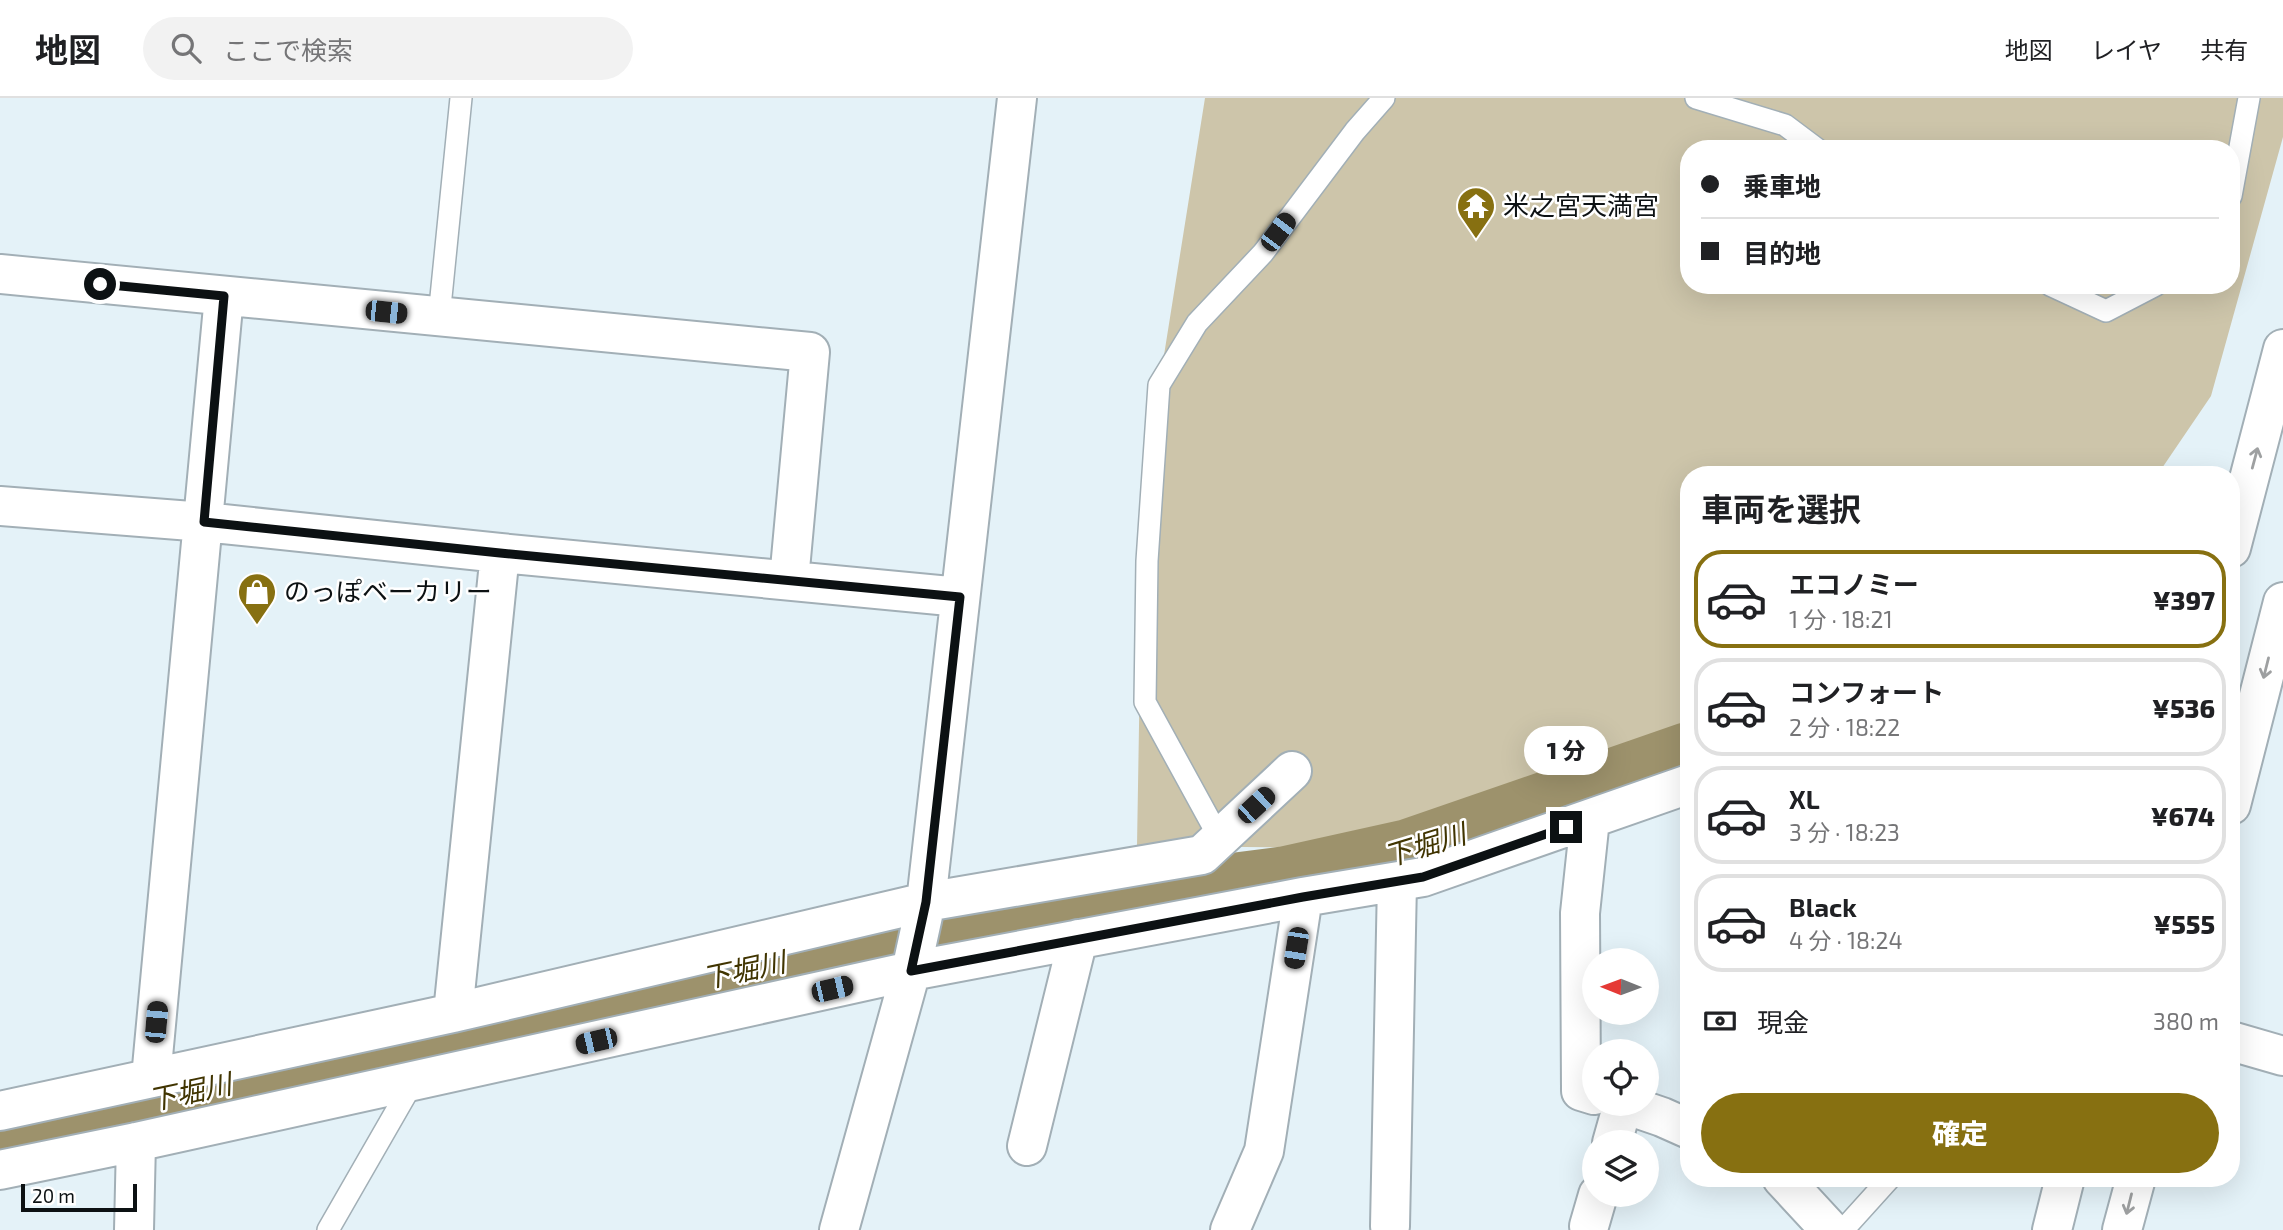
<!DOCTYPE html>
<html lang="ja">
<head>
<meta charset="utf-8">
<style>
	:root { --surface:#fff; --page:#f2f2f2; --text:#202124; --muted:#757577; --line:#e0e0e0; --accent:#877011 }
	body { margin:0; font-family:"Exo 2","Noto Sans JP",sans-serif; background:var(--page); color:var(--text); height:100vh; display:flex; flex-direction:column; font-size:26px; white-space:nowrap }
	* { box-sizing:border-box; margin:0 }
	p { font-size:23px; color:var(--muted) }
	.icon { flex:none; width:38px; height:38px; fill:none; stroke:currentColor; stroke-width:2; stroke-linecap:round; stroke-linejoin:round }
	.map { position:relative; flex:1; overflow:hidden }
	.details { position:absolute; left:1680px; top:368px; width:560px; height:721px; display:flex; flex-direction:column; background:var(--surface); border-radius:28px; box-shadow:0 7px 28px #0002 }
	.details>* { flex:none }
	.banner { position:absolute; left:1680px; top:42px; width:560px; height:154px; border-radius:28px; box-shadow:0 7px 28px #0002; display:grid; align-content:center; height:154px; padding:0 21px; background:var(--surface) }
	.needle { width:46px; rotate:271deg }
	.tools { position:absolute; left:1582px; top:850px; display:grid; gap:14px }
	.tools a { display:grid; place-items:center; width:77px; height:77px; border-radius:50%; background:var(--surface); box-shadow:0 7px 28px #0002; font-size:35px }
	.scale { position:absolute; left:21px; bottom:18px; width:116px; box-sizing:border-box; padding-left:7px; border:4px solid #0c1113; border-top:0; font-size:19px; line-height:24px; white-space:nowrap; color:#0c1113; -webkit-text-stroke:5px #fff; paint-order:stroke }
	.end { position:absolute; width:32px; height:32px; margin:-16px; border:9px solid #0c1113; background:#fff; box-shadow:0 0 0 4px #fff }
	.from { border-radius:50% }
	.bubble { position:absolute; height:49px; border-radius:24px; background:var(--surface); box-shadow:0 7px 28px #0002; font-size:23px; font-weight:800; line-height:49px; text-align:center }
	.car { position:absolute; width:21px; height:42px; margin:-21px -10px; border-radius:9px; box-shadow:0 0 5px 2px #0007; background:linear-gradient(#222 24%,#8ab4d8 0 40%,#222 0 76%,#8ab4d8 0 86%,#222 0) }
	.banner b { display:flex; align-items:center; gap:24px; height:66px; font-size:26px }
	.banner b+b { border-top:2px solid var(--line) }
	.banner i { width:18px; height:18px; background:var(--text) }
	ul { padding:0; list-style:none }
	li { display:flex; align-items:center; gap:21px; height:98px; margin:0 14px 10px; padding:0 7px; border:4px solid var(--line); border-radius:28px }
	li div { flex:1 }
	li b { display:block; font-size:26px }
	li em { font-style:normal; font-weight:800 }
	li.on { border-color:var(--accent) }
	li>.icon { width:63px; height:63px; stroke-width:1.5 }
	h2 { padding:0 21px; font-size:32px; line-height:84px }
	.pay { display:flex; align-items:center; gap:18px; height:77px; padding:0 21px; font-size:26px }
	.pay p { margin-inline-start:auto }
	.cta { display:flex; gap:14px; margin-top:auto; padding:14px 21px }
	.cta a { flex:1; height:80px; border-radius:42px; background:var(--accent); color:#fff; font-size:28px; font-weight:800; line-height:80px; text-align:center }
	header { display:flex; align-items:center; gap:42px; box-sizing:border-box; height:98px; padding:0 35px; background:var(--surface); border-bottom:2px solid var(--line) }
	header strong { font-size:33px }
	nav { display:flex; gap:38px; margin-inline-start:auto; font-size:24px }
	.search { width:490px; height:63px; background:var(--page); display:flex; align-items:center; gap:18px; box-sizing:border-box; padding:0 24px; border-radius:38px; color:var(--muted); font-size:26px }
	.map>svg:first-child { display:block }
	.green { fill:#cdc5aa; fill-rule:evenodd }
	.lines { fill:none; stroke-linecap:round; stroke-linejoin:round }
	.river { stroke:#9d926c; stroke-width:68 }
	.lane-casing { stroke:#a2afb6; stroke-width:24 }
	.street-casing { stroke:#a2afb6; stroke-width:42 }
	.secondary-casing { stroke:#a2afb6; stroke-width:42 }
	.lane { stroke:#fff; stroke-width:21 }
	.street { stroke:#fff; stroke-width:38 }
	.secondary { stroke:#fff; stroke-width:38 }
	.oneway { stroke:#9ea0a1 }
	.route { stroke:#0c1113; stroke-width:9 }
	.labels { text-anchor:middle; stroke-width:5; stroke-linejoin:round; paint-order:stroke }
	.poi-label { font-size:26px; fill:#0c1113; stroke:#fff; text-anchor:start }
	.water-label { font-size:28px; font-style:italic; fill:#403400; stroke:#fff }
</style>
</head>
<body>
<header>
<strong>地図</strong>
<div class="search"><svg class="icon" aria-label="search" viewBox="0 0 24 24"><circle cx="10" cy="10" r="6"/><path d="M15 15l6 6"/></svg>ここで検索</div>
<nav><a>地図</a><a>レイヤ</a><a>共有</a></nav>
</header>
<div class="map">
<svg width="2283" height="1132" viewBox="0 0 2283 1132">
	<rect width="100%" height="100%" fill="#e4f2f8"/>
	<path class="green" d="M1205 0H2283V39L2211 298 2158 376H1689V653L1344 750 1137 748 1143 389ZM1689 51H2231V187H1689Z"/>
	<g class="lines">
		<path class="river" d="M0 1037 968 823 1287 782 1409 755 1689 658"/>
		<defs>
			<path id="lane" d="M1696 0 1785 27 1817 51
				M2231 98 2249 0
				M2050 187 2106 213 2156 187
				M439 219 461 0
				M1220 741 1145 604 1147 463 1159 287 1197 225 1263 155 1355 33 1384 0
				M328 1132 413 984
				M1843 1132 1890 1080"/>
			<path id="street" d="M0 176 810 254 789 482
				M0 408 204 424 500 455 960 499
				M1590 721 1580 815 1581 993 1594 997
				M453 915 500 455
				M2231 943 2283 958
				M151 980 224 198
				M1624 1006 1662 1019 1689 1031
				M0 1013 453 915 926 804 1202 757 1292 673
				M1612 1045 1623 1006
				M1027 1048 1078 841
				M0 1072 136 1044 911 873 1303 799 1423 779 1689 686
				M1782 1080 1830 1132
				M1390 1128 1397 784
				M1589 1128 1598 1097
				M134 1132 136 1044
				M839 1132 911 873 926 804 1017 0
				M1230 1132 1264 1053 1303 799"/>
			<path id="secondary" d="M2231 450 2283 251
				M2231 707 2283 504
				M2052 1132 2065 1080
				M2122 1132 2136 1080"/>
		</defs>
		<use href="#lane" class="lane-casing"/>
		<use href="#street" class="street-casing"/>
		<use href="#secondary" class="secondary-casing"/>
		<use href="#lane" class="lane"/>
		<use href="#street" class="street"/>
		<use href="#secondary" class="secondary"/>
	</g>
	<defs><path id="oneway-shaft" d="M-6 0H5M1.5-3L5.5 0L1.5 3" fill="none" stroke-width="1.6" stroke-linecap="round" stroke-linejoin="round" transform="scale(1.75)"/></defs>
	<g class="oneway">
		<use href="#oneway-shaft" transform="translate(2255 360) rotate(-75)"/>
		<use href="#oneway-shaft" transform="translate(2266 570) rotate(104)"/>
		<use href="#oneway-shaft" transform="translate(2129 1106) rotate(104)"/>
	</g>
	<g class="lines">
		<path class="route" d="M100 186 224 198 204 424 500 455 960 499 926 804 911 873 1303 799 1423 779 1566 729"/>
	</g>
	<defs>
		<symbol id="temple-pin" viewBox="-11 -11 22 30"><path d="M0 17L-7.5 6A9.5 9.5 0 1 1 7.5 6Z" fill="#877011" stroke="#fff"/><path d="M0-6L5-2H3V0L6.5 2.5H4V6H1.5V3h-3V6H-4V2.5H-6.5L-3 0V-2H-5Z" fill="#fff"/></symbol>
		<symbol id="shop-pin" viewBox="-11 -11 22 30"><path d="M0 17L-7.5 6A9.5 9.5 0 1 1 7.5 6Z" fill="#877011" stroke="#fff"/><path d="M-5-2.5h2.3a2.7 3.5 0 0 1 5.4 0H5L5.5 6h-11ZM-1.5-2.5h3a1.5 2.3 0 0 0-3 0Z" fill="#fff"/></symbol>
	</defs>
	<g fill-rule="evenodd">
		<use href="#temple-pin" x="1454" y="86" width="44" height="60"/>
		<use href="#shop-pin" x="235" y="472" width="44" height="60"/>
	</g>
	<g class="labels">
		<g class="poi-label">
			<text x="1503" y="117">米之宮天満宮</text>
			<text x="284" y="503">のっぽベーカリー</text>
		</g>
		<g class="water-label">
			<text transform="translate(1425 747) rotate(-17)" y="10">下堀川</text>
			<text transform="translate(744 872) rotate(-12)" y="10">下堀川</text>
			<text transform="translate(190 994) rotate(-12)" y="10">下堀川</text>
		</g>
	</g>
</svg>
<div class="tools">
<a><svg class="needle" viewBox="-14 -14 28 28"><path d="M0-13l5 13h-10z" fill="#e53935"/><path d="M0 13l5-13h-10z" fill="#757577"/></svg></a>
<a><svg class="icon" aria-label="locate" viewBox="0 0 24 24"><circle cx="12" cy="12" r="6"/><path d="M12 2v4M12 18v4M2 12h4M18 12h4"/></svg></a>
<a><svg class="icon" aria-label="layers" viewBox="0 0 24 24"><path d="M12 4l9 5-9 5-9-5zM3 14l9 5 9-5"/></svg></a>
</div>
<div class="scale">20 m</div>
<i class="end from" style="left:100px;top:186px"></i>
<i class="end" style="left:1566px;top:729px"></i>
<div class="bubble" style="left:1524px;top:628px;width:84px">1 分</div>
<i class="car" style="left:1278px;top:134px;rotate:37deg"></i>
<i class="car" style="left:386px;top:214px;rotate:96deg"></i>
<i class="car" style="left:1256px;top:707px;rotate:47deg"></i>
<i class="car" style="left:1296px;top:850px;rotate:189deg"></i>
<i class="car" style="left:832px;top:891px;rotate:77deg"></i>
<i class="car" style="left:156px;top:924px;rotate:5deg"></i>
<i class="car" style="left:596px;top:943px;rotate:257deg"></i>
<div class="banner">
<b><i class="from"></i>乗車地</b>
<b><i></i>目的地</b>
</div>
<section class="details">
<h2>車両を選択</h2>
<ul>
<li class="on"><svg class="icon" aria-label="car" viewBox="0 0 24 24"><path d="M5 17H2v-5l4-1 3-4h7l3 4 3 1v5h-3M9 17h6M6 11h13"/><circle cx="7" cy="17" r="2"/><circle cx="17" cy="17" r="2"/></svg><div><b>エコノミー</b><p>1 分 · 18:21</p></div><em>¥397</em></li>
<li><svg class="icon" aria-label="car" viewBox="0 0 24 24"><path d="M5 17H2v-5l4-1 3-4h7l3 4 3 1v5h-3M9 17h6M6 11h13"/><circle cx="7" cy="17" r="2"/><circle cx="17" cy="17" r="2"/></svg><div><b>コンフォート</b><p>2 分 · 18:22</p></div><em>¥536</em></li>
<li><svg class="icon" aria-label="car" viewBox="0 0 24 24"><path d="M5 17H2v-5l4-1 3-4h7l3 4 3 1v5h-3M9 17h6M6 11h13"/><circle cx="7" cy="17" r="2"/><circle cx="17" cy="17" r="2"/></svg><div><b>XL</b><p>3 分 · 18:23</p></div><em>¥674</em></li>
<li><svg class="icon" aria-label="car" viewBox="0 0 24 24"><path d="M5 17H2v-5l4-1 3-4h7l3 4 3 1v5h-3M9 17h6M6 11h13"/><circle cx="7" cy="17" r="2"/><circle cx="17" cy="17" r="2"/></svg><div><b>Black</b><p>4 分 · 18:24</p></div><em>¥555</em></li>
</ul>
<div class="pay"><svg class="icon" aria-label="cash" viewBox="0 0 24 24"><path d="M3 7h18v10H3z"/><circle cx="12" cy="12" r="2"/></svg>現金<p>380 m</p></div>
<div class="cta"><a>確定</a></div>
</section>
</div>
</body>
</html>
